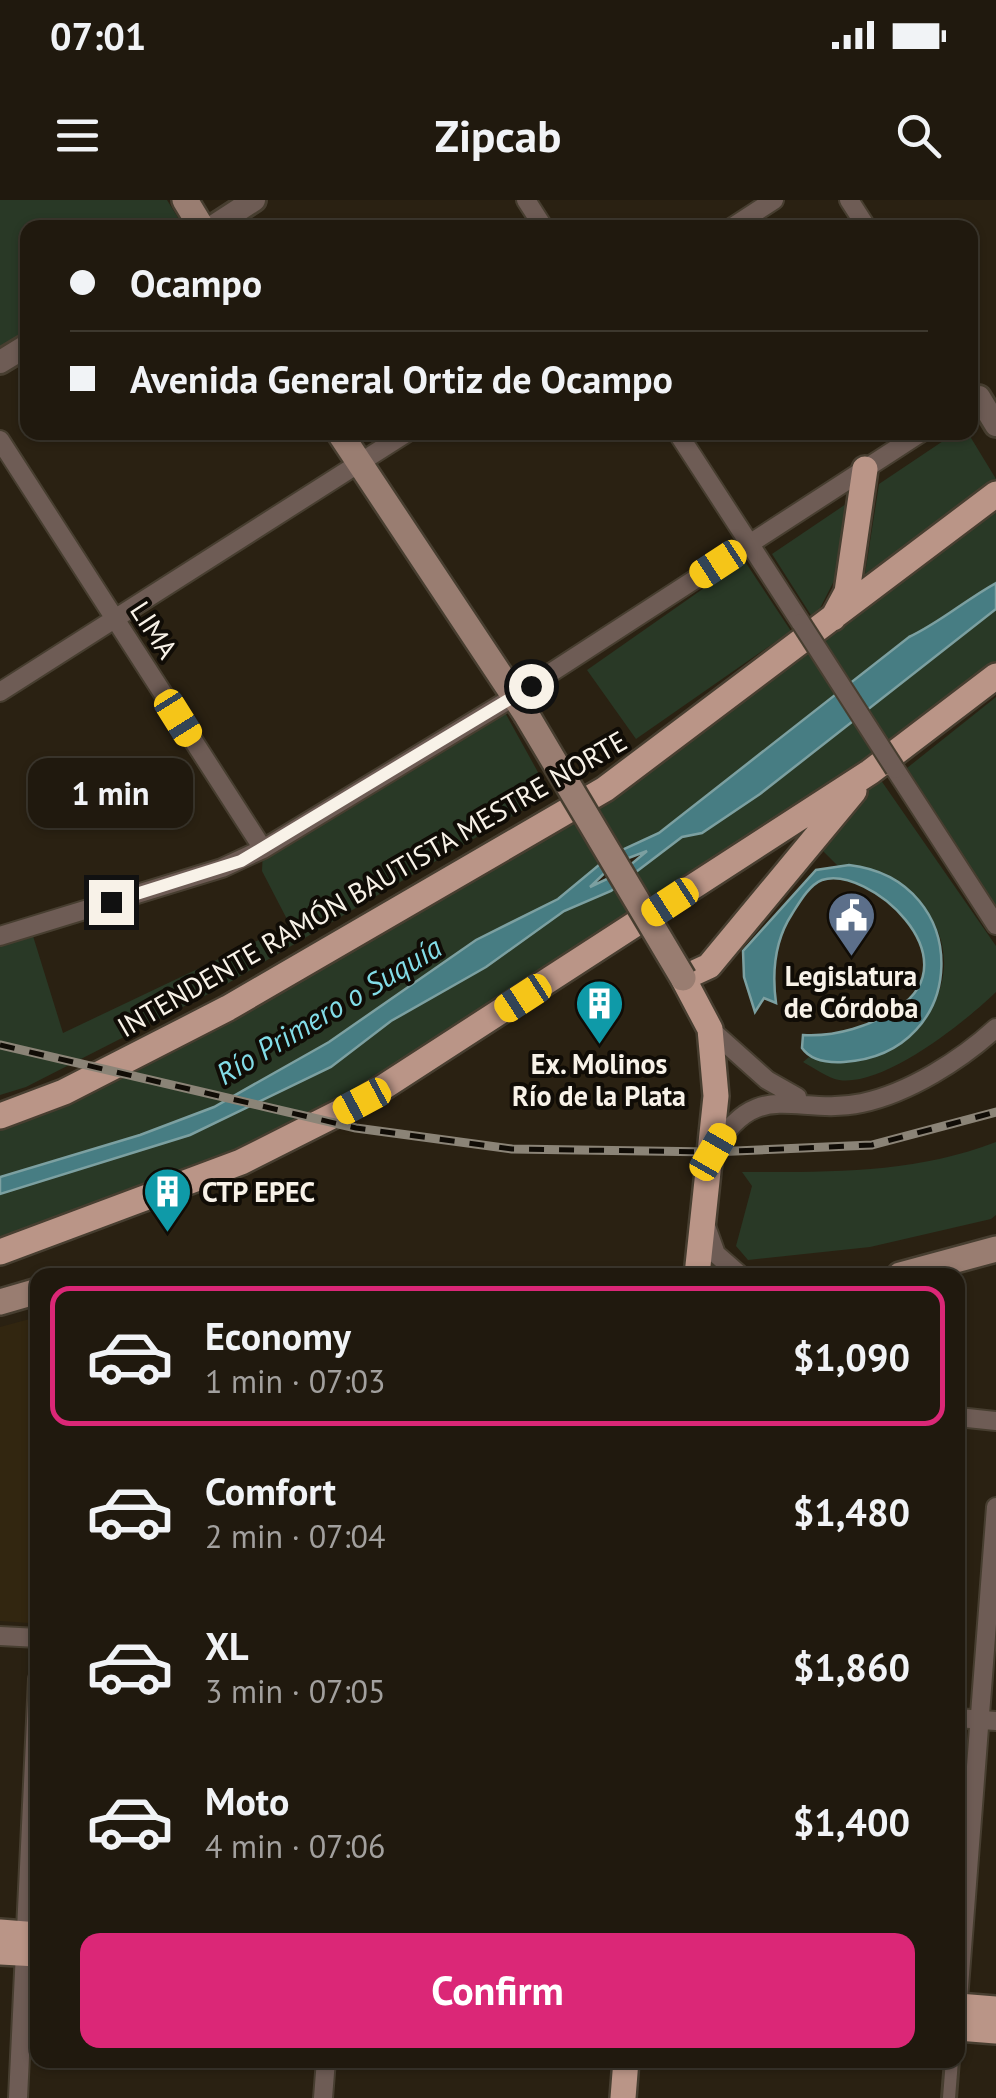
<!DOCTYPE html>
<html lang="en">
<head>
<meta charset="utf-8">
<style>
	:root { --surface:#20190e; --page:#282217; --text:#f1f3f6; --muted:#a2a09e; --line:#3d382e; --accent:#db2777 }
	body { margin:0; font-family:"PT Sans",sans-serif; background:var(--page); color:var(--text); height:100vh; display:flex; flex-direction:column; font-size:38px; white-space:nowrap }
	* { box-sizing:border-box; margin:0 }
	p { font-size:32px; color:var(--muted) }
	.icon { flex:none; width:55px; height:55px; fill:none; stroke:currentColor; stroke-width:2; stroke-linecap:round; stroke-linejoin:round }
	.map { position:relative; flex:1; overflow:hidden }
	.details { position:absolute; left:30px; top:1068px; width:935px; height:800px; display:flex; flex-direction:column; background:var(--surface); border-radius:20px; box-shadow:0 2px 8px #0004,0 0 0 2px var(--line) }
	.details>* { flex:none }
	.top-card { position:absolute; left:20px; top:20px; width:958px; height:220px; border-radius:20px; box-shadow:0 2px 8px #0004,0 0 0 2px var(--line); display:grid; align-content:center; height:220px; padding:0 50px; background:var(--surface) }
	.end { position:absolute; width:45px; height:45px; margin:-22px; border:12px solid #f8f2e8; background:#111; box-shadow:0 0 0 5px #111 }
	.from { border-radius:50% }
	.bubble { position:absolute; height:70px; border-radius:20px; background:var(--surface); box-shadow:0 2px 8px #0004,0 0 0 2px var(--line); font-size:32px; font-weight:600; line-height:70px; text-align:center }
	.car { position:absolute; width:30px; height:60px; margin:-30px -15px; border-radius:12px; box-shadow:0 0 8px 2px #0007; background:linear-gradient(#f5c518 24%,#345 0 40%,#f5c518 0 76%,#345 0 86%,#f5c518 0) }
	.top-card b { display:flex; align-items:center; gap:35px; height:95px; font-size:38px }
	.top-card b+b { border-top:2px solid var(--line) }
	.top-card i { width:25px; height:25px; background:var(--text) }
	ul { padding:18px 0 0; list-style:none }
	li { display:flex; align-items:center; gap:30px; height:140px; margin:0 20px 15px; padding:0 30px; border:5px solid transparent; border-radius:20px }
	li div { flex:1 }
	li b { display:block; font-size:38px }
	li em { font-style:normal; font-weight:600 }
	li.current { border-color:var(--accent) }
	li>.icon { width:90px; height:90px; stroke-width:1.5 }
	.cta { display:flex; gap:20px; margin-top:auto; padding:20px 50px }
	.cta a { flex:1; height:115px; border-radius:20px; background:var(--accent); color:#fff; font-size:40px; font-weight:600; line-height:115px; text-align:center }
	.status { display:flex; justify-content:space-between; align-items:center; height:70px; padding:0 50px; background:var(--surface); direction:ltr }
	.status svg { height:28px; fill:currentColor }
	header { display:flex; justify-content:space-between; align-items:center; height:130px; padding:0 50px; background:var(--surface); font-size:45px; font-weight:600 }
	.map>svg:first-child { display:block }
	.built { fill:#322610 }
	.green { fill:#293926 }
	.water { fill:#477d83; stroke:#7ca0a1; stroke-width:2.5; fill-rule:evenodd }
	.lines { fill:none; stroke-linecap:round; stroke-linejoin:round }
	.pedestrian-casing { stroke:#473e30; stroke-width:18 }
	.minor-casing { stroke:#473e30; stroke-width:22 }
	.tertiary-casing { stroke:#473e30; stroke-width:28 }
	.secondary-casing { stroke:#473e30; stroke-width:30 }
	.primary-casing { stroke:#473e30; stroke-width:30 }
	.pedestrian { stroke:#6e5c55; stroke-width:12 }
	.minor { stroke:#6e5c55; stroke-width:18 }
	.tertiary { stroke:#6e5c55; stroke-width:22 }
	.secondary { stroke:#997d71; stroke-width:25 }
	.primary { stroke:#ba9587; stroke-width:25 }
	.rail-casing { stroke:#8b8477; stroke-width:9 }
	.rail { stroke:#100c06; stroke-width:5; stroke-dasharray:15; stroke-linecap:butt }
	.minor-bridge-casing { stroke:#473e30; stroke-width:22; stroke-linecap:butt }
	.secondary-bridge-casing { stroke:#473e30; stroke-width:30; stroke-linecap:butt }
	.minor-bridge { stroke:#6e5c55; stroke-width:18 }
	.secondary-bridge { stroke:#997d71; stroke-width:25 }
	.route { stroke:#f8f2e8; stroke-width:12 }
	.labels { text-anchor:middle; stroke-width:8; stroke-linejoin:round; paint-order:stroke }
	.street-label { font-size:28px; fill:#f8f2e8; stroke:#100c06 }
	.poi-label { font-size:28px; font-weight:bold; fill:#f8f2e8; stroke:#100c06 }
	.water-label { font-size:30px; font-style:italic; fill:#82dce7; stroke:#100c06 }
</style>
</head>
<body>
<div class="status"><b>07:01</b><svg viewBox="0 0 49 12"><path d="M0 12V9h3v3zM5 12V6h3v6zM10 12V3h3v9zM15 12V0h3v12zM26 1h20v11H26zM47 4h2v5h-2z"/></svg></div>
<header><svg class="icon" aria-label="menu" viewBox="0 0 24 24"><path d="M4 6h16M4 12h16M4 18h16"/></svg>Zipcab<svg class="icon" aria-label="search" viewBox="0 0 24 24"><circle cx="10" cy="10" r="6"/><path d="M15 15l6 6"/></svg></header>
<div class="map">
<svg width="996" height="1898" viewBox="0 0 996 1898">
	<rect width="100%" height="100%" fill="#2a2112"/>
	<path class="built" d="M37 1117 38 1291 29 1423 0 1421V1127Z"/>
	<path class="green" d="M0 0H167L184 27 28 28 27 136 0 153Z
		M955 233H968L996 279 864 380 879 284Z
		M996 294V383C965 400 940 422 909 437L659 633 611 655 558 699 476 740 329 842 214 907 140 935 0 977V916L605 589Z
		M849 302 836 377 814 420 772 354Z
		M744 360 791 431 636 539 587 470Z
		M996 409V476L362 901 0 1052V994L190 935 331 867 391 821 486 767 564 711 633 675 682 637 712 626 760 594Z
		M996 497V707L907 568Z
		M502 507 550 594 218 789 26 887 0 895V745L33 736 63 833 290 725 262 671 263 649Z
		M878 576 996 746V792C965 822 884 887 839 880 828 878 814 868 803 862L809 857C869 876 940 832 944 767 947 709 891 664 838 666L818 646Z
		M996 942V1015L991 1019 870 1047 748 1060 736 1046 752 986 742 972C829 972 913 974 996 942Z"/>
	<path class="water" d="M996 383V409L760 594 702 633 682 637 611 691 564 711 486 767 391 821 331 867 190 935 0 994V977L140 935 214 907 329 842 476 740 558 699 611 655 659 633 909 437C941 422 965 400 996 383ZM647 651 622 672 590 687 615 663Z
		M849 665C975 680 971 854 844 862 828 863 811 861 802 848L803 835C836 837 871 826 898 808 973 758 868 665 822 680 809 685 799 703 792 714 775 740 772 773 776 803L764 798 755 812 744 777 743 751 816 670Z"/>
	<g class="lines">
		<defs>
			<path id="pedestrian" d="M949 1898 952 1860"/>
			<path id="minor" d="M526 0 544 28
				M849 0 867 28
				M731 28 774 0
				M677 232 801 423
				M0 240 263 649
				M0 492 408 232
				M895 569 996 725
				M0 736 222 668 263 649 515 496 922 232
				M710 829 767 880 797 897
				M713 952C757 875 795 917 862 903 909 893 961 860 996 828
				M707 1029 716 1054 740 1075
				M958 1217 996 1221
				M0 1436 38 1438
				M958 1518 996 1521
				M958 1800 996 1307
				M18 1898 38 1479
				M323 1898 326 1860"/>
			<path id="tertiary" d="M211 28 254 0
				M0 162 28 145
				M979 197 996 225"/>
			<path id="secondary" d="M185 0 202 28
				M339 232 526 514
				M900 1075 996 1049
				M0 1102 38 1091"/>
			<path id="primary" d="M833 418 847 392 865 269
				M0 916 64 892 228 808 605 589 996 294
				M0 1052 241 962 362 901 870 572 996 476
				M697 1075 716 896 710 829 683 778 709 766 854 591
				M0 1732 38 1735
				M0 1752 38 1754
				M958 1806 996 1809
				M958 1828 996 1831
				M623 1898 626 1860"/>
		</defs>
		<use href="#pedestrian" class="pedestrian-casing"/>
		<use href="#minor" class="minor-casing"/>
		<use href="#tertiary" class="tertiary-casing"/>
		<use href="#secondary" class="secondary-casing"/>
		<use href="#primary" class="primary-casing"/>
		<use href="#pedestrian" class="pedestrian"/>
		<use href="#minor" class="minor"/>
		<use href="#tertiary" class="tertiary"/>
		<use href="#secondary" class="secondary"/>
		<use href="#primary" class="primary"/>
		<defs>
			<path id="rail" d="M0 845 356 928 512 949 713 952 872 945 996 912"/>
		</defs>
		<use href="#rail" class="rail-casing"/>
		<use href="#rail" class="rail"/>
		<defs>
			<path id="minor-bridge" d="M801 423 895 569"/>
			<path id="secondary-bridge" d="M526 514 683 778"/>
		</defs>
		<use href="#minor-bridge" class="minor-bridge-casing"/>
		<use href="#secondary-bridge" class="secondary-bridge-casing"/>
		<use href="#minor-bridge" class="minor-bridge"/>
		<use href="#secondary-bridge" class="secondary-bridge"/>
	</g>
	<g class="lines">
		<path class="route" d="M111 702 241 661 531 486"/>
	</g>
	<defs>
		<symbol id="civic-pin" viewBox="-11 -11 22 30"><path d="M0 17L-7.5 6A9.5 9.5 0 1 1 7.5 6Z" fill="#5c6f8a" stroke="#100c06"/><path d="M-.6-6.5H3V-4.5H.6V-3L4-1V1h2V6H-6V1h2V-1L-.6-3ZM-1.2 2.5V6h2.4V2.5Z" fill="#fff"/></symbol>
		<symbol id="building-pin" viewBox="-11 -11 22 30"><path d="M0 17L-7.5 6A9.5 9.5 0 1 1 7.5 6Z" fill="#0f9aa8" stroke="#100c06"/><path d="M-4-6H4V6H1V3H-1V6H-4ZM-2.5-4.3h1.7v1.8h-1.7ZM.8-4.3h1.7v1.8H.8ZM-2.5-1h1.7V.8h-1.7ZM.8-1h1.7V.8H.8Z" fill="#fff"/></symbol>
	</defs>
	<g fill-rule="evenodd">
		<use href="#civic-pin" x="824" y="688" width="55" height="75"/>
		<use href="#building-pin" x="572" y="776" width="55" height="75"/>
		<use href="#building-pin" x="140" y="964" width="55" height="75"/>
	</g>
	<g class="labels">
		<g class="street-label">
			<text transform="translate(154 430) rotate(57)" y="10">LIMA</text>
			<text transform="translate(372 684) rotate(-30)" y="10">INTENDENTE RAMÓN BAUTISTA MESTRE NORTE</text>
		</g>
		<g class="poi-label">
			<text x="851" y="786">Legislatura<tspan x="851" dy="32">de Córdoba</tspan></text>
			<text x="599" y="874">Ex. Molinos<tspan x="599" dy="32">Río de la Plata</tspan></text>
			<text x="202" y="1002" text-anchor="start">CTP EPEC</text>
		</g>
		<g class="water-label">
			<text transform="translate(329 811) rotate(-31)" y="10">Río Primero o Suquía</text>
		</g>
	</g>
</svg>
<i class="end from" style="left:531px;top:486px"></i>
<i class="end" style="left:111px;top:702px"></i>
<div class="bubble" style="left:28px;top:558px;width:165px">1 min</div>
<i class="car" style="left:718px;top:364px;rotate:237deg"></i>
<i class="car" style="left:178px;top:518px;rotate:148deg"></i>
<i class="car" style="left:670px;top:702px;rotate:237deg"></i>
<i class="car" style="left:523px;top:798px;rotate:237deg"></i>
<i class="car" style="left:362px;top:901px;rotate:242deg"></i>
<i class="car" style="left:713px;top:952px;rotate:30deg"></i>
<div class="top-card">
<b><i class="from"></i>Ocampo</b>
<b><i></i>Avenida General Ortiz de Ocampo</b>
</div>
<section class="details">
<ul>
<li class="current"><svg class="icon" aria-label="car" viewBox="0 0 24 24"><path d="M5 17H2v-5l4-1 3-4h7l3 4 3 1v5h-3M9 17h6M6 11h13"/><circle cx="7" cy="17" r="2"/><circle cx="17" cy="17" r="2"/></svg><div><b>Economy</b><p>1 min · 07:03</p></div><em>$1,090</em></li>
<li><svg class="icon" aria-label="car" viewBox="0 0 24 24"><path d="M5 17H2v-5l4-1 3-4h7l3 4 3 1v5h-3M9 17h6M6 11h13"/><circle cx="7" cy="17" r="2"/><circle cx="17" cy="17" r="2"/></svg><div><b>Comfort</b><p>2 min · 07:04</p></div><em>$1,480</em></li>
<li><svg class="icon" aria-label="car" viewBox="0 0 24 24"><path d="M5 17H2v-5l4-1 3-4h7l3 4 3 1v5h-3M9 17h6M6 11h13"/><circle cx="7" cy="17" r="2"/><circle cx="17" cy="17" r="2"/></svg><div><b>XL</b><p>3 min · 07:05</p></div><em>$1,860</em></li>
<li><svg class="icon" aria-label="car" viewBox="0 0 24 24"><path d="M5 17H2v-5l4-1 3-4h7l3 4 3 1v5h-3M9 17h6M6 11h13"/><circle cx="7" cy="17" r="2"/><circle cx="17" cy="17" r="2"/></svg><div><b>Moto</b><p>4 min · 07:06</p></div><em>$1,400</em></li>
</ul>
<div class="cta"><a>Confirm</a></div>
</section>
</div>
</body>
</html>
